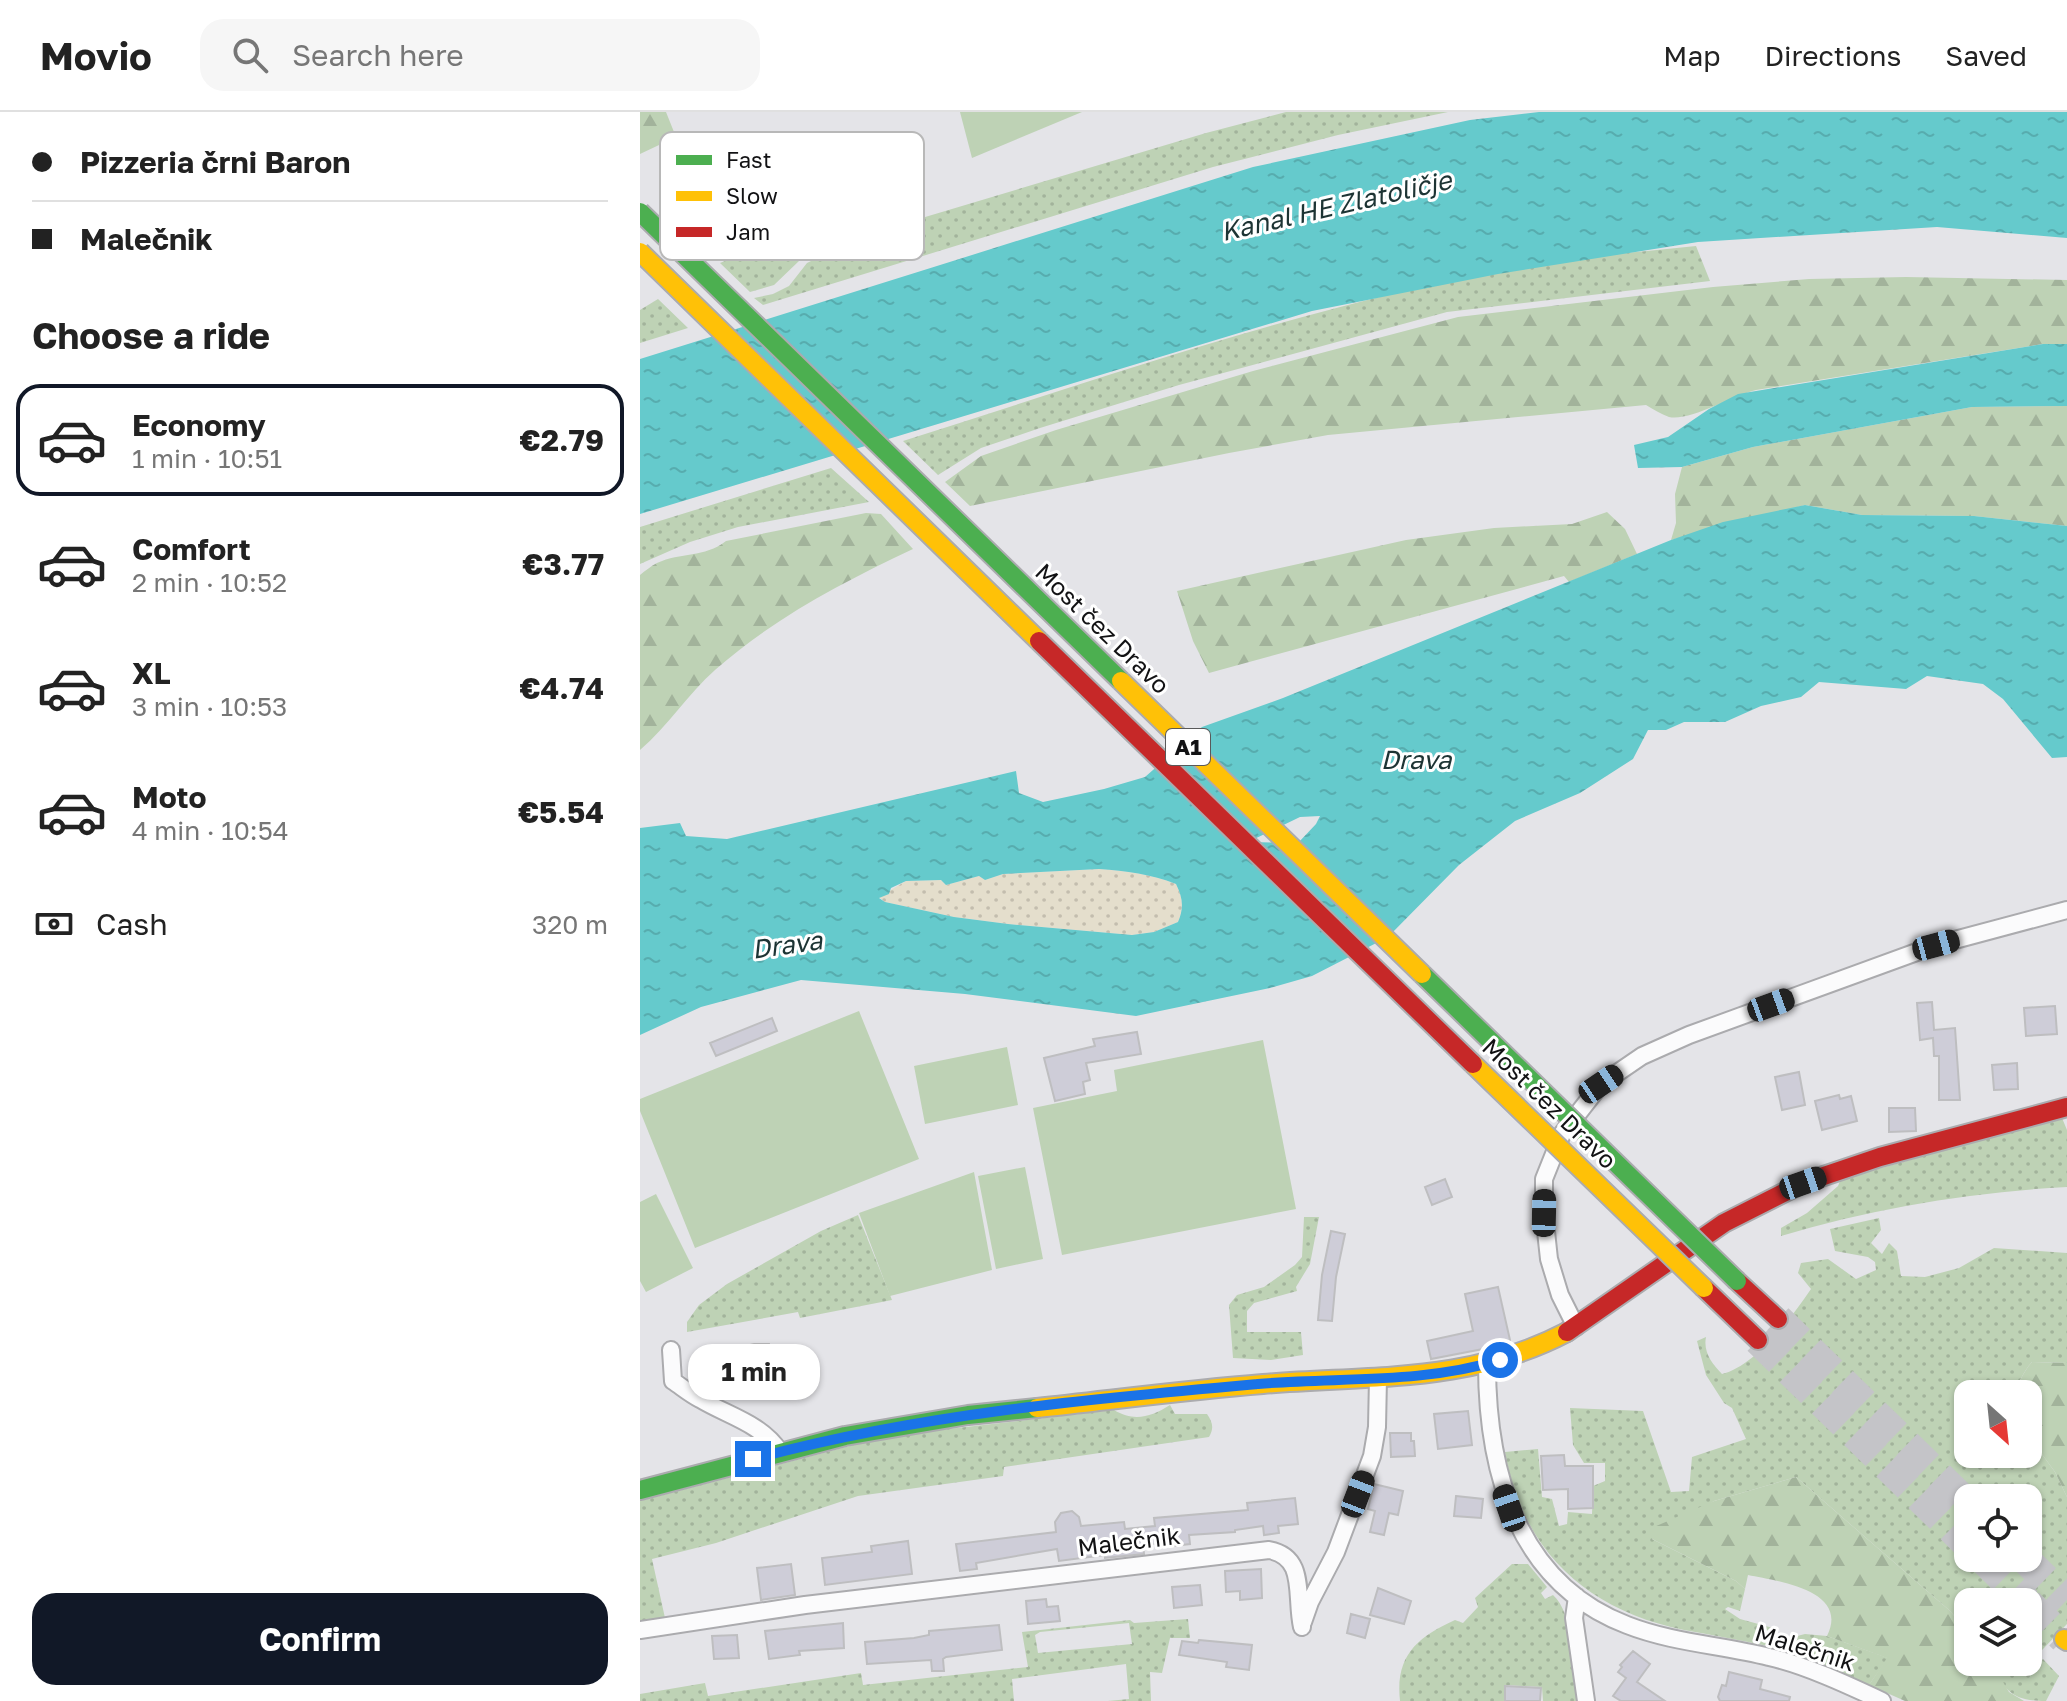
<!DOCTYPE html>
<html lang="en">
<head>
<meta charset="utf-8">
<style>
	:root { --surface:#fff; --page:#f6f6f6; --text:#222; --muted:#767676; --line:#e0e0e0; --accent:#111827 }
	body { margin:0; font-family:"Golos Text",sans-serif; background:var(--page); color:var(--text); height:100vh; display:flex; flex-direction:column; font-size:30px; white-space:nowrap }
	* { box-sizing:border-box; margin:0 }
	p { font-size:26px; color:var(--muted) }
	.icon { flex:none; width:44px; height:44px; fill:none; stroke:currentColor; stroke-width:2; stroke-linecap:round; stroke-linejoin:round }
	.map { position:relative; flex:1; overflow:hidden }
	.panel { display:flex; flex-direction:column; background:var(--surface); width:640px }
	.panel>* { flex:none }
	.guide { display:grid; align-content:center; height:176px; padding:0 32px; background:var(--surface) }
	.needle { width:52px; rotate:153deg }
	.fabs { position:absolute; left:1314px; top:1268px; display:grid; gap:16px }
	.fabs a { display:grid; place-items:center; width:88px; height:88px; border-radius:16px; background:var(--surface); box-shadow:0 2px 6px #0004; font-size:40px }
	.end { position:absolute; width:36px; height:36px; margin:-18px; border:10px solid #1a73e8; background:#fff; box-shadow:0 0 0 4px #fff }
	.from { border-radius:50% }
	.bubble { position:absolute; height:56px; border-radius:24px; background:var(--surface); box-shadow:0 2px 6px #0004; font-size:26px; font-weight:700; line-height:56px; text-align:center }
	.car { position:absolute; width:24px; height:48px; margin:-24px -12px; border-radius:10px; box-shadow:0 0 6px 2px #0007; background:linear-gradient(#222 24%,#8ab4d8 0 40%,#222 0 76%,#8ab4d8 0 86%,#222 0) }
	.guide b { display:flex; align-items:center; gap:28px; height:76px; font-size:30px }
	.guide b+b { border-top:2px solid var(--line) }
	.guide i { width:20px; height:20px; background:var(--text) }
	ul { padding:0; list-style:none }
	li { display:flex; align-items:center; gap:24px; height:112px; margin:0 16px 12px; padding:0 16px; border:4px solid transparent; border-radius:24px }
	li div { flex:1 }
	li b { display:block; font-size:30px }
	li em { font-style:normal; font-weight:700 }
	li.selected { border-color:var(--accent) }
	li>.icon { width:72px; height:72px; stroke-width:1.5 }
	h2 { padding:0 32px; font-size:36px; line-height:96px }
	.pay { display:flex; align-items:center; gap:20px; height:88px; padding:0 32px; font-size:30px }
	.pay p { margin-inline-start:auto }
	.cta { display:flex; gap:16px; margin-top:auto; padding:16px 32px }
	.cta a { flex:1; height:92px; border-radius:24px; background:var(--accent); color:#fff; font-size:32px; font-weight:700; line-height:92px; text-align:center }
	header { display:flex; align-items:center; gap:48px; box-sizing:border-box; height:112px; padding:0 40px; background:var(--surface); border-bottom:2px solid var(--line) }
	header strong { font-size:38px }
	nav { display:flex; gap:44px; margin-inline-start:auto; font-size:28px }
	.search { width:560px; height:72px; background:var(--page); display:flex; align-items:center; gap:20px; box-sizing:border-box; padding:0 28px; border-radius:24px; color:var(--muted); font-size:30px }
	main { display:flex; flex:1; min-height:0 }
	.map>svg:first-child { display:block }
	.grass { fill:url(#grass-dots); fill-rule:evenodd }
	.forest { fill:url(#forest-firs) }
	.sand { fill:url(#sand-dots) }
	.garden { fill:#bed2b5 }
	.water { fill:url(#water-ripples); fill-rule:evenodd }
	.building { fill:#cecdd8; stroke:#bebec0; stroke-width:2 }
	.lines { fill:none; stroke-linecap:round; stroke-linejoin:round }
	.highway-tunnel { stroke:#c4c4c8; stroke-width:30; stroke-dasharray:30 15; stroke-linecap:butt }
	.street-casing { stroke:#ababae; stroke-width:20 }
	.fast-casing { stroke:#ababae; stroke-width:22 }
	.slow-casing { stroke:#ababae; stroke-width:22 }
	.jam-casing { stroke:#ababae; stroke-width:22 }
	.street { stroke:#fbfbfc; stroke-width:16 }
	.fast { stroke:#4caf50; stroke-width:18 }
	.slow { stroke:#ffc107; stroke-width:18 }
	.jam { stroke:#c62828; stroke-width:18 }
	.fast-bridge-casing { stroke:#ababae; stroke-width:22; stroke-linecap:butt }
	.slow-bridge-casing { stroke:#ababae; stroke-width:22; stroke-linecap:butt }
	.jam-bridge-casing { stroke:#ababae; stroke-width:22; stroke-linecap:butt }
	.fast-bridge { stroke:#4caf50; stroke-width:18 }
	.slow-bridge { stroke:#ffc107; stroke-width:18 }
	.jam-bridge { stroke:#c62828; stroke-width:18 }
	.route { stroke:#1a73e8; stroke-width:10 }
	.labels { text-anchor:middle; stroke-width:6; stroke-linejoin:round; paint-order:stroke }
	.shield { fill:#fff; stroke:#59595a; stroke-width:2 }
	.shield-label { font-size:22px; font-weight:bold; fill:#121214 }
	.street-label { font-size:24px; fill:#121214; stroke:#fff }
	.water-label { font-size:26px; font-style:italic; fill:#1d3434; stroke:#fff }
	.key { fill:#fff; stroke:#b8b8b8; stroke-width:2 }
	.key-label { font-size:22px; fill:#121214 }
</style>
</head>
<body>
<header>
<strong>Movio</strong>
<div class="search"><svg class="icon" aria-label="search" viewBox="0 0 24 24"><circle cx="10" cy="10" r="6"/><path d="M15 15l6 6"/></svg>Search here</div>
<nav><a>Map</a><a>Directions</a><a>Saved</a></nav>
</header>
<main>
<section class="panel">
<div class="guide">
<b><i class="from"></i>Pizzeria črni Baron</b>
<b><i></i>Malečnik</b>
</div>
<h2>Choose a ride</h2>
<ul>
<li class="selected"><svg class="icon" aria-label="car" viewBox="0 0 24 24"><path d="M5 17H2v-5l4-1 3-4h7l3 4 3 1v5h-3M9 17h6M6 11h13"/><circle cx="7" cy="17" r="2"/><circle cx="17" cy="17" r="2"/></svg><div><b>Economy</b><p>1 min · 10:51</p></div><em>€2.79</em></li>
<li><svg class="icon" aria-label="car" viewBox="0 0 24 24"><path d="M5 17H2v-5l4-1 3-4h7l3 4 3 1v5h-3M9 17h6M6 11h13"/><circle cx="7" cy="17" r="2"/><circle cx="17" cy="17" r="2"/></svg><div><b>Comfort</b><p>2 min · 10:52</p></div><em>€3.77</em></li>
<li><svg class="icon" aria-label="car" viewBox="0 0 24 24"><path d="M5 17H2v-5l4-1 3-4h7l3 4 3 1v5h-3M9 17h6M6 11h13"/><circle cx="7" cy="17" r="2"/><circle cx="17" cy="17" r="2"/></svg><div><b>XL</b><p>3 min · 10:53</p></div><em>€4.74</em></li>
<li><svg class="icon" aria-label="car" viewBox="0 0 24 24"><path d="M5 17H2v-5l4-1 3-4h7l3 4 3 1v5h-3M9 17h6M6 11h13"/><circle cx="7" cy="17" r="2"/><circle cx="17" cy="17" r="2"/></svg><div><b>Moto</b><p>4 min · 10:54</p></div><em>€5.54</em></li>
</ul>
<div class="pay"><svg class="icon" aria-label="cash" viewBox="0 0 24 24"><path d="M3 7h18v10H3z"/><circle cx="12" cy="12" r="2"/></svg>Cash<p>320 m</p></div>
<div class="cta"><a>Confirm</a></div>
</section>
<div class="map">
<svg width="1427" height="1589" viewBox="0 0 1427 1589">
	<defs>
		<pattern id="grass-dots" width="8" height="8" patternUnits="userSpaceOnUse" patternTransform="scale(2)"><rect width="8" height="8" fill="#bed2b5"/><path d="M2 2h.1M6 6h.1" fill="none" stroke="#a2b39b" stroke-width="1.8" stroke-linecap="round"/></pattern>
		<pattern id="forest-firs" width="22" height="20" patternUnits="userSpaceOnUse" patternTransform="scale(2)"><rect width="22" height="20" fill="#bed2b5"/><path d="M5 1l3.5 6h-7zM16 11l3.5 6h-7z" fill="#a2b39b"/></pattern>
		<pattern id="sand-dots" width="8" height="8" patternUnits="userSpaceOnUse" patternTransform="scale(2)"><rect width="8" height="8" fill="#e4decc"/><path d="M2 2h.1M6 6h.1" fill="none" stroke="#c3bdae" stroke-width="1.8" stroke-linecap="round"/></pattern>
		<pattern id="water-ripples" width="26" height="14" patternUnits="userSpaceOnUse" patternTransform="scale(2)"><rect width="26" height="14" fill="#65cacc"/><path d="M2 4q2-2 4 0t4 0M15 11q2-2 4 0t4 0" fill="none" stroke="#57acae"/></pattern>
	</defs>
	<rect width="100%" height="100%" fill="#e4e4e8"/>
	<path class="grass" d="M646 0H808L698 23 573 55 123 193 114 186 133 182 149 174 167 151 209 130 245 117 566 21Z
		M149 122 185 125 190 130 159 149 134 173 110 180 80 151Z
		M1056 134 1070 169 807 200 539 273 400 316 341 336 298 363 263 329C476 262 690 185 911 150 959 143 1008 139 1056 134Z
		M18 187 48 216 0 231V198Z
		M191 356 229 390 98 415 50 430 0 452V415Z
		M1422 1006 1427 1018V1075C1331 1080 1233 1096 1141 1124V1116L1167 1101 1198 1074 1200 1069 1209 1065Z
		M218 1103 252 1188 160 1206 158 1200 47 1220V1210L59 1193 87 1172 181 1119Z
		M664 1105H679L670 1152 656 1175 657 1179 614 1191 607 1199V1220H661L663 1243 631 1248 593 1246 589 1193 597 1183 624 1175 655 1153 662 1145Z
		M1239 1106 1241 1118 1231 1131 1242 1142 1249 1131 1257 1139 1261 1164 1285 1165 1319 1156 1354 1136 1427 1141V1251L1392 1250C1382 1261 1380 1272 1370 1282H1328V1342H1388V1323L1415 1360 1427 1385V1512L1382 1559 1387 1561 1403 1547 1419 1564 1406 1589C1373 1589 1365 1580 1351 1550H1388V1490H1328V1519L1309 1498 1156 1365 1074 1389 1012 1427 1096 1469 1105 1477 1100 1499 1088 1495 1085 1497 1100 1507 1133 1516 1128 1534C1100 1528 1072 1523 1044 1518 947 1498 882 1439 865 1340L898 1337 902 1385 912 1387 919 1414 927 1412 928 1400 952 1402 953 1374 965 1369V1351H944L933 1333 930 1296 1003 1299 1031 1380 1049 1379 1052 1345 1106 1327 1092 1296 1084 1291 1066 1263 1057 1229 1066 1225C1063 1240 1072 1252 1082 1262 1115 1254 1153 1204 1171 1177L1158 1161 1161 1151 1188 1147 1216 1167 1236 1158 1235 1150 1228 1145 1195 1139 1190 1117ZM1328 1386H1388V1446H1328Z
		M530 1293 535 1302H567C573 1311 574 1316 569 1325L364 1355 363 1364 218 1384 76 1431 12 1447 25 1506 0 1512V1389L248 1324 474 1298C494 1310 511 1305 530 1293Z
		M872 1452H888L907 1475 901 1481 905 1487 913 1483C933 1500 937 1562 942 1589H903L902 1575 865 1573 864 1589H760C755 1544 777 1525 815 1508L823 1511 838 1495 835 1486Z
		M548 1507 550 1526H530L522 1561 510 1560 511 1589H468L489 1587 486 1552 372 1567 374 1589H0V1582L65 1571 68 1584 221 1561 223 1573 388 1555 382 1520 490 1508 494 1511ZM489 1511 492 1532 398 1541 395 1523 400 1520Z
		M1165 1522 1187 1524 1248 1546 1229 1573 1140 1537 1145 1527Z"/>
	<path class="forest" d="M0 0H26L36 25 0 42Z
		M1266 165 1427 168V232H1403L1116 278C1095 283 1048 310 1029 305 1021 302 1013 297 1006 293L688 323 589 341 330 394 305 370 341 344 416 318 613 259 818 205 1073 175 1169 167Z
		M1427 294V414L1334 404 1222 403 1165 393 1031 428 1036 411 1035 382 1042 355 1113 335 1332 295Z
		M967 400 985 417 997 442 929 470 924 464 569 561 553 529 537 479 766 428 854 416 932 412Z
		M226 401 241 402 273 437C203 470 134 506 75 558 48 582 28 614 0 638V463C5 459 11 454 17 451 41 440 64 446 86 429Z
		M1392 1250 1427 1251V1385L1415 1360 1388 1323V1282H1370C1380 1272 1382 1261 1392 1250Z
		M1156 1365 1309 1498 1328 1519V1550H1351L1369 1580 1384 1589H1265L1229 1573 1247 1546 1187 1524C1210 1478 1137 1469 1108 1463L1105 1477 1096 1469 1012 1427 1014 1415 1074 1389Z"/>
	<path class="sand" d="M459 757C486 759 511 762 536 772 543 786 544 796 538 810L514 820 492 823 368 812 314 805 245 790 239 785 266 769 301 768 306 773 339 764 345 768 363 762Z"/>
	<path class="garden" d="M320 0H442L332 46Z
		M219 899 279 1047 55 1136 0 999V987Z
		M623 928 656 1097 422 1143 393 996 477 979 474 958Z
		M367 935 378 993 285 1012 274 954Z
		M385 1055 403 1147 356 1157 338 1064Z
		M334 1060 352 1158 250 1184 219 1101Z
		M16 1082 53 1156 6 1180 0 1169V1090Z"/>
	<path class="water" d="M899 0H1427V126L1297 115 1058 130 858 162 672 199 0 402V247L613 55 830 8Z
		M1403 232H1427V294L1332 295 1113 335 1042 355 998 356 994 333 1028 325 1069 297 1098 282Z
		M1165 393 1222 403 1334 404 1427 414V645L1412 646 1363 587 1343 572 1287 564 1266 577 1179 570 1161 585 1121 594 1085 610H1044L1026 618H1008L993 647 940 681 875 709 819 753 748 825 672 864 630 876 496 904 325 882 161 868 61 895 0 923V716L40 711 46 724 87 727 376 659 379 681 403 690 464 677 505 665 562 615 643 586 1031 428 1083 410ZM680 704 676 712 658 731 608 730 660 705ZM459 757C486 759 511 762 536 772 543 786 544 796 538 810L514 820 492 823 368 812 314 805 245 790 239 786 249 782 251 776 266 769 301 768 306 773 339 764 345 768 363 762Z"/>
	<path class="building" d="M1292 890 1294 918 1315 916 1320 988H1299V944H1294L1293 926 1280 928 1277 891Z
		M1415 894 1417 922 1386 924 1384 896Z
		M132 906 137 919 76 944 70 931Z
		M497 920 501 942 446 951 450 968 443 970 445 982 415 989 404 946 455 934 453 927Z
		M1377 951 1378 977 1354 978 1352 953Z
		M1159 960 1165 993 1142 998 1135 965Z
		M1199 983 1200 987 1211 984 1217 1009 1182 1018 1175 989Z
		M1249 996H1275L1276 1019 1249 1020Z
		M805 1067 812 1085 792 1093 785 1075Z
		M691 1119 705 1122 696 1165 692 1209 678 1208 682 1163Z
		M858 1175 870 1228 843 1237 791 1247 787 1229 833 1219 825 1182Z
		M114 1232H129L134 1260 120 1262 121 1269 107 1271 106 1265 95 1266 90 1238Z
		M828 1299 832 1333 798 1337 794 1302Z
		M750 1321H771V1329H774L775 1344 751 1345Z
		M924 1343 925 1354H953V1396L928 1397V1377L903 1378 901 1344Z
		M734 1372 763 1379 758 1403 749 1401 744 1423 730 1420 735 1399 728 1397Z
		M816 1384 843 1387 841 1406 814 1404Z
		M655 1386 658 1412 638 1414 639 1421 624 1423 623 1414 595 1418V1420L549 1423 550 1432 533 1434V1430L503 1433 504 1442 465 1446V1443L419 1449 417 1437 336 1451 337 1457 320 1459 316 1432 416 1420 415 1410 421 1401 432 1399 439 1405 441 1414 484 1410 485 1417 515 1414 514 1406 608 1398 607 1391Z
		M268 1429 272 1462 185 1473 182 1446 232 1440 231 1434Z
		M151 1452 155 1483 121 1488 117 1456Z
		M621 1457 622 1486 600 1488V1479L586 1480 585 1459Z
		M560 1473 562 1493 534 1496 532 1475Z
		M738 1476 771 1489 764 1512 730 1503Z
		M406 1487 407 1495 418 1494 420 1509 388 1512 386 1489Z
		M711 1502 730 1507 725 1526 707 1521Z
		M203 1511 204 1536 159 1539 160 1543 129 1547 125 1519Z
		M359 1513 362 1538 306 1545 303 1547 304 1559H292L291 1548 227 1552 225 1530 274 1526 289 1523V1519Z
		M97 1523 99 1546 74 1547 72 1524Z
		M559 1528 612 1533 609 1558 586 1555 587 1550 539 1543 542 1529 558 1531Z
		M993 1539 1010 1552 997 1570 1025 1589H981L973 1584 986 1566 978 1560 982 1555 980 1553Z
		M1089 1560 1122 1568 1120 1577 1150 1585 1149 1589H1080L1078 1585 1082 1573 1086 1574Z
		M865 1574 901 1576 900 1589H865Z"/>
	<g class="lines">
		<path class="highway-tunnel" d="M1138 1207 1328 1392
			M1118 1228 1328 1433
			M1342 1446 1387 1490
			M1384 1446 1427 1488
			M1388 1491 1424 1527"/>
		<defs>
			<path id="street" d="M936 1215 920 1183 909 1147 904 1101V1067L922 1022 961 972 1002 944 1049 923 1296 833 1427 798
				M31 1238 33 1269C42 1275 50 1282 60 1287 88 1304 121 1311 140 1340
				M847 1252C847 1359 877 1471 987 1513 1033 1531 1082 1533 1129 1545 1165 1553 1208 1573 1242 1589
				M937 1485 934 1506 946 1589
				M663 1510 670 1490 696 1440 732 1344 737 1315 738 1266
				M0 1518 165 1493 629 1438C667 1445 655 1484 662 1515"/>
			<path id="fast" d="M0 1378 205 1324 328 1303 397 1296"/>
			<path id="slow" d="M397 1296C472 1288 547 1278 623 1272 730 1263 828 1272 927 1220
				M1424 1527 1427 1529"/>
			<path id="jam" d="M1097 1169 1138 1207
				M1064 1176 1118 1228
				M927 1220 1084 1111 1163 1071 1240 1045 1427 995"/>
		</defs>
		<use href="#street" class="street-casing"/>
		<use href="#fast" class="fast-casing"/>
		<use href="#slow" class="slow-casing"/>
		<use href="#jam" class="jam-casing"/>
		<use href="#street" class="street"/>
		<use href="#fast" class="fast"/>
		<use href="#slow" class="slow"/>
		<use href="#jam" class="jam"/>
		<defs>
			<path id="fast-bridge" d="M0 100 481 569
				M782 862 1097 1169"/>
			<path id="slow-bridge" d="M0 140 399 529
				M481 569 782 862
				M833 952 1064 1176"/>
			<path id="jam-bridge" d="M399 529 833 952"/>
		</defs>
		<use href="#fast-bridge" class="fast-bridge-casing"/>
		<use href="#slow-bridge" class="slow-bridge-casing"/>
		<use href="#jam-bridge" class="jam-bridge-casing"/>
		<use href="#fast-bridge" class="fast-bridge"/>
		<use href="#slow-bridge" class="slow-bridge"/>
		<use href="#jam-bridge" class="jam-bridge"/>
	</g>
	<g class="lines">
		<path class="route" d="M113 1347C278 1302 449 1287 618 1272 699 1265 782 1272 860 1248"/>
	</g>
	<g class="labels">
		<rect class="shield" x="526" y="617" width="44" height="36" rx="6"/>
		<g class="shield-label">
			<text x="548" y="643">A1</text>
		</g>
		<g class="street-label">
			<text transform="translate(462 517) rotate(44)" y="8">Most čez Dravo</text>
			<text transform="translate(909 992) rotate(44)" y="8">Most čez Dravo</text>
			<text transform="translate(489 1430) rotate(-7)" y="8">Malečnik</text>
			<text transform="translate(1165 1536) rotate(18)" y="8">Malečnik</text>
		</g>
		<g class="water-label">
			<text transform="translate(696 94) rotate(-13)" y="9">Kanal HE Zlatoličje</text>
			<text x="776" y="657">Drava</text>
			<text transform="translate(147 833) rotate(-8)" y="9">Drava</text>
		</g>
	</g>
	<rect x="20" y="20" width="264" height="128" rx="12" class="key"/>
	<rect x="36" y="43" width="36" height="10" fill="#4caf50"/>
	<rect x="36" y="79" width="36" height="10" fill="#ffc107"/>
	<rect x="36" y="115" width="36" height="10" fill="#c62828"/>
	<g class="key-label">
		<text x="86" y="56">Fast</text>
		<text x="86" y="92">Slow</text>
		<text x="86" y="128">Jam</text>
	</g>
</svg>
<div class="fabs">
<a><svg class="needle" viewBox="-14 -14 28 28"><path d="M0-13l5 13h-10z" fill="#e53935"/><path d="M0 13l5-13h-10z" fill="#767676"/></svg></a>
<a><svg class="icon" aria-label="locate" viewBox="0 0 24 24"><circle cx="12" cy="12" r="6"/><path d="M12 2v4M12 18v4M2 12h4M18 12h4"/></svg></a>
<a><svg class="icon" aria-label="layers" viewBox="0 0 24 24"><path d="M12 4l9 5-9 5-9-5zM3 14l9 5 9-5"/></svg></a>
</div>
<i class="end from" style="left:860px;top:1248px"></i>
<i class="end" style="left:113px;top:1347px"></i>
<div class="bubble" style="left:48px;top:1232px;width:132px">1 min</div>
<i class="car" style="left:1296px;top:833px;rotate:75deg"></i>
<i class="car" style="left:1131px;top:893px;rotate:70deg"></i>
<i class="car" style="left:961px;top:972px;rotate:56deg"></i>
<i class="car" style="left:1163px;top:1071px;rotate:71deg"></i>
<i class="car" style="left:904px;top:1101px;rotate:1deg"></i>
<i class="car" style="left:718px;top:1382px;rotate:21deg"></i>
<i class="car" style="left:869px;top:1396px;rotate:341deg"></i>
</div>
</main>
</body>
</html>
